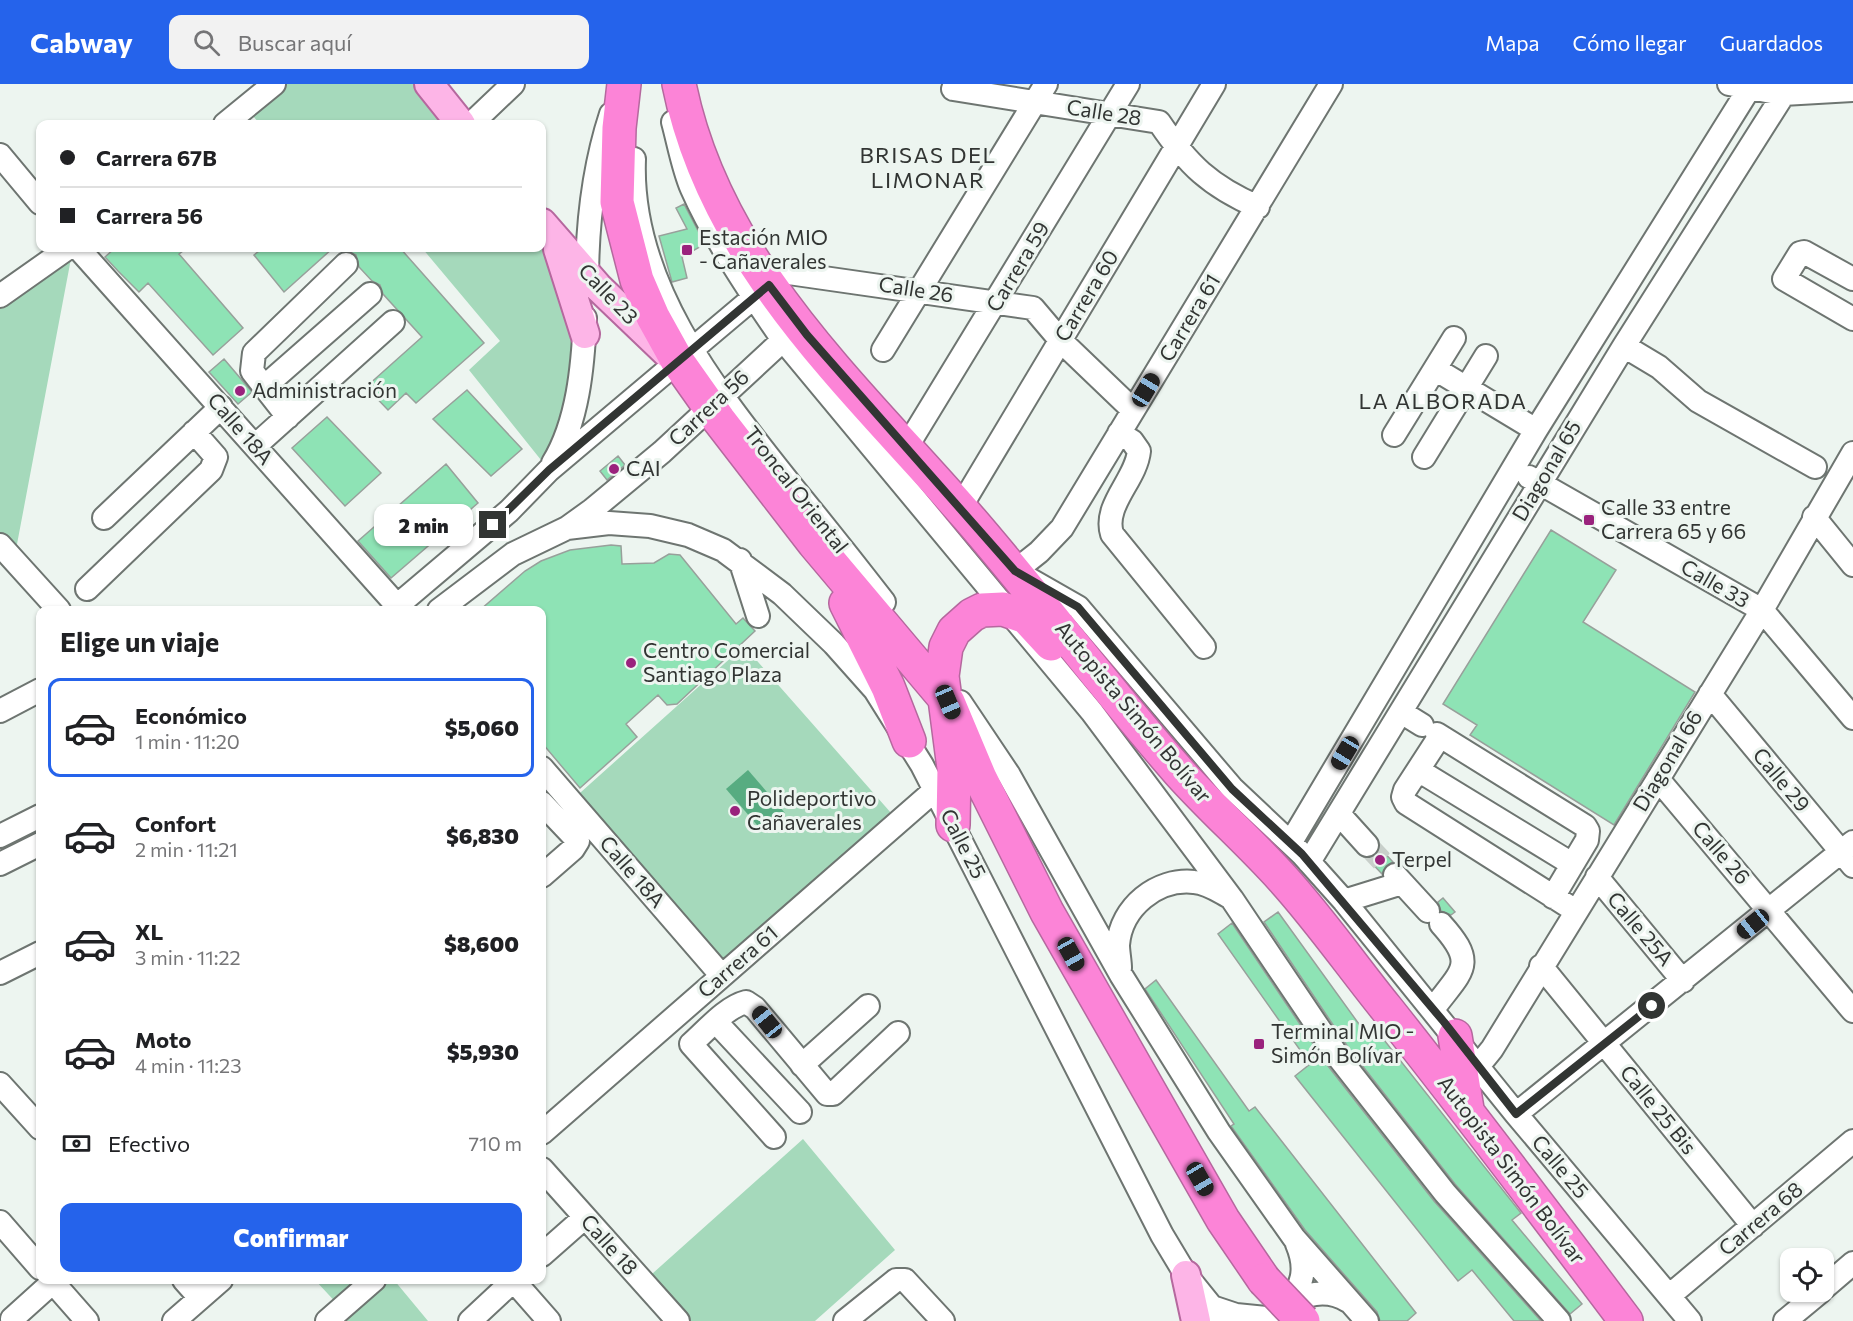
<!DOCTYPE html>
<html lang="es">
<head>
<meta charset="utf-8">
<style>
	:root { --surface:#fff; --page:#f2f2f2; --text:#202124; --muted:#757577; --line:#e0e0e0; --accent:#2563eb }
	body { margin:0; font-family:Commissioner,sans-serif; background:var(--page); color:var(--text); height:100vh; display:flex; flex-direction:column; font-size:22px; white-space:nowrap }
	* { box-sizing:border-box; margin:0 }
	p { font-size:20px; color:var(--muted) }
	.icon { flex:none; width:33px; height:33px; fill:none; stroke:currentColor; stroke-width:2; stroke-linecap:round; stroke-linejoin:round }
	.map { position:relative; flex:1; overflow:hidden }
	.details { position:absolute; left:36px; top:522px; width:510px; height:678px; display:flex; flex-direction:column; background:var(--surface); border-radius:12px; box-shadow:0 2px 4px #0004 }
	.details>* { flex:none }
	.top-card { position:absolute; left:36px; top:36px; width:510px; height:132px; border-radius:12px; box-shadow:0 2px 4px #0004; display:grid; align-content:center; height:132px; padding:0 24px; background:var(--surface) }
	.tools { position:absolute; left:1780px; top:1164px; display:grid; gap:12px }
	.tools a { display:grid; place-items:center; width:54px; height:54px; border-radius:12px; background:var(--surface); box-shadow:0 2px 4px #0004; font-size:30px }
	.end { position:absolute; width:27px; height:27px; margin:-14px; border:8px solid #323533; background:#fff; box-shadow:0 0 0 3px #fff }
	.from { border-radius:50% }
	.bubble { position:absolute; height:42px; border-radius:12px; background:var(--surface); box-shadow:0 2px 4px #0004; font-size:20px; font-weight:800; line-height:42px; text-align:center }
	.car { position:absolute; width:18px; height:36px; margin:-18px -9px; border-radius:8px; box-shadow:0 0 4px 2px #0007; background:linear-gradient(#222 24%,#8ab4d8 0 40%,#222 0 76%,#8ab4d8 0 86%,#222 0) }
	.top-card b { display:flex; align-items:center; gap:21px; height:57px; font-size:22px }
	.top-card b+b { border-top:2px solid var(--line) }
	.top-card i { width:15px; height:15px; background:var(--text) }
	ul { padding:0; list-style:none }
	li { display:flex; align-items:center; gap:18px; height:99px; margin:0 12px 9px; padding:0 12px; border:3px solid transparent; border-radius:12px }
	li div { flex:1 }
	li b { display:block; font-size:22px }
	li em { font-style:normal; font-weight:800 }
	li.selected { border-color:var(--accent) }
	li>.icon { width:54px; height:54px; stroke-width:1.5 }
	h2 { padding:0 24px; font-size:27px; line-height:72px }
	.pay { display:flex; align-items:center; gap:15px; height:66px; padding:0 24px; font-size:22px }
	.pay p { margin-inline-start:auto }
	.action { display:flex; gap:12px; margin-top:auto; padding:12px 24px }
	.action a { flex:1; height:69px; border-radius:12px; background:var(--accent); color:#fff; font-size:24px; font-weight:800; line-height:69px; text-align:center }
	header { display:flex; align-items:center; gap:36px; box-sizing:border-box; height:84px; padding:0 30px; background:var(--accent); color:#fff }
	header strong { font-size:28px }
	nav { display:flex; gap:33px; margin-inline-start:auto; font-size:21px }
	.search { width:420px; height:54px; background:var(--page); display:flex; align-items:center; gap:15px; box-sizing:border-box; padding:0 21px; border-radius:12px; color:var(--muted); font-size:22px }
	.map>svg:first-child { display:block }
	.green { fill:#a5d9bb }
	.water { fill:#57ac81 }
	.building { fill:#8ee3b5; stroke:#98a09b; stroke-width:1.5 }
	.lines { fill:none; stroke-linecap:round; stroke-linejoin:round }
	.minor-tunnel { stroke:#c8cfca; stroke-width:22; stroke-dasharray:22 11; stroke-linecap:butt }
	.minor-casing { stroke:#6e7571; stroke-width:26 }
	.major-casing { stroke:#b5689e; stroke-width:32 }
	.highway-casing { stroke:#b5689e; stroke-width:36 }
	.minor { stroke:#fff; stroke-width:22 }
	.major { stroke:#fdb5e7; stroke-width:28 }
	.highway { stroke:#fc84d7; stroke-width:33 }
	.highway-bridge-casing { stroke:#b5689e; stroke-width:36; stroke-linecap:butt }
	.highway-bridge { stroke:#fc84d7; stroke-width:33 }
	.route { stroke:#323533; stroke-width:8 }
	.poi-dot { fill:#9a227d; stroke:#edf5f0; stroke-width:2 }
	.labels { text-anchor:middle; stroke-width:6; stroke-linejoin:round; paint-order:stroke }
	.street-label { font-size:21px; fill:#323533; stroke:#edf5f0 }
	.poi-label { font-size:21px; fill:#323533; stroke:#edf5f0; text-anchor:start }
	.neighbourhood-label { font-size:22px; letter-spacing:1.5px; fill:#323533; stroke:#edf5f0 }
</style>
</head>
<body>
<header>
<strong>Cabway</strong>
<div class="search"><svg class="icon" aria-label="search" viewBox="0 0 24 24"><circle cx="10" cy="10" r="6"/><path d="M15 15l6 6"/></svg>Buscar aquí</div>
<nav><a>Mapa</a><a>Cómo llegar</a><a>Guardados</a></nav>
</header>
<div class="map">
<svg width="1853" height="1237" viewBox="0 0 1853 1237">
	<rect width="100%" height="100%" fill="#edf5f0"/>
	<path class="green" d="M274 0H429L461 40H260L246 24Z
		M542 139 585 250 549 386 469 286 500 257 422 164H542Z
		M73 164 14 476 0 461V212Z
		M744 562 899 738 722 892 571 717Z
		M803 1055 895 1166 815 1237H678L643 1198Z
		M315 1196H394L428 1237H334L341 1224Z"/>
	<path class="water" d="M748 686 785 729 763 748 726 705Z"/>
	<path class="building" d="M684 120 705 160 682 173 687 194 672 198 659 152 687 145 676 124Z
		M115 164H187L179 170 243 244 213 271 148 199 139 208 118 187 105 173Z
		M263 164H333L284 208 254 171Z
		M342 164H400L484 259 416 319 406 309 388 326 366 303 422 253 383 210 380 201 372 197 359 183 356 171Z
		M224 275 252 308 238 320 209 288Z
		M467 306 522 365 491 392 433 335Z
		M327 333 381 389 345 422 292 364Z
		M618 372 625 381 607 396 600 387Z
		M446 380 478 419 391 494 358 457Z
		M1551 446 1616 486 1583 538 1695 608 1614 741 1470 651 1477 641 1443 620Z
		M611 461 621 462 622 480 654 479 669 470 680 471 736 540 743 534 755 547 677 620 667 621 658 611 626 640 637 653 580 704 542 659V526H480L525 487 541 477 570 466Z
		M1380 764 1393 778 1386 782 1382 790 1367 774 1376 771Z
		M1443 814 1455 828 1451 831 1441 827 1438 818Z
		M1278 828 1369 954 1377 947 1521 1129 1512 1136 1582 1220 1570 1230 1455 1100 1350 966 1264 838Z
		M1232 839 1328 982 1434 1117 1541 1237H1514L1472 1186 1458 1197 1295 992 1310 980 1218 850Z
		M1156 896 1249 1027 1255 1023 1416 1229 1407 1237H1380L1377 1228 1305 1146 1231 1042 1234 1040 1145 905Z"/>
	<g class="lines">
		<path class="minor-tunnel" d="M1367 761 1395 791"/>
		<defs>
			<path id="minor" d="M955 0 953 5 1159 38C1188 81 1210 102 1258 123
				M1331 0 1062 444 1039 468 1015 487 1078 523 1232 704 1302 770 1344 817 1516 1030 1690 1237
				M1729 0 1783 10 1853 6
				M673 38C679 60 683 84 692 105 714 155 752 211 783 256L1092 628 1232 815 1339 974 1445 1109 1559 1237
				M225 40 274 0
				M471 40 513 0
				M0 71 40 119
				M634 75C629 200 717 308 790 400 822 439 853 478 884 518
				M78 164 401 526
				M763 193 782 188 1033 224 1061 257 1133 326
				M1853 195 1804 168 1800 169 1784 195 1853 235
				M587 198C587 141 593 85 611 30
				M0 212 68 164
				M1624 262 1659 283 1698 317 1815 383
				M883 266 1046 0
				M1435 285 1536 346
				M264 303 370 210
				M288 333 252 287 254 269 346 180
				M1119 349 1132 357 1139 367C1136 396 1103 421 1112 450L1204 563
				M1394 351 1454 254
				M255 362 393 238
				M906 364 1128 0
				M1424 373 1486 272
				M553 379C578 338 583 282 585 234
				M1529 393 1762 526 1853 634
				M960 424 1214 0
				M1814 433 1853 481
				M104 434 221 323
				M567 444 609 439 650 442 688 451 723 466 782 510 834 560 875 606 922 681 1162 1151 1186 1191 1223 1237
				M0 461 59 526
				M740 476 758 532
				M87 505 211 386 216 373 194 348
				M392 526 509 427 549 386 765 204
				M439 526 513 470 567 444 592 426 662 368 794 246
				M1710 610 1853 782
				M960 618 1009 691 1121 891 1219 1048 1294 1154 1367 1237
				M0 627 40 606
				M1401 628 1422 641
				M1437 650 1585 742 1588 747 1587 756 1553 813
				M1440 652 1405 706 1403 713 1406 719 1576 827
				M542 684 722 892
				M1418 686 1572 780
				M1658 695 1853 927
				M542 719 578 757 573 765 542 792
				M1339 730 1367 761
				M0 752 40 732
				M1291 758 1536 346 1752 0
				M1309 778 1624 262 1790 0
				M0 780 40 760
				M1395 791 1428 827
				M1597 793 1683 897
				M1344 817 1402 799
				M1541 882 1753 1142
				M1120 884C1120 877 1118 868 1118 861 1121 823 1157 794 1194 798 1207 799 1217 806 1228 812
				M0 889 40 869
				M1433 925C1462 886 1478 881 1441 840
				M716 938 800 1028
				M802 981 868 922
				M1479 981 1492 965 1762 526 1853 369
				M0 1000 40 1044
				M1516 1030 1853 758
				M542 1049 935 706
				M774 1053 691 960C706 947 726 923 746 918L755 924 827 1010H833L898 949
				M542 1085 678 1237
				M0 1138 40 1184
				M542 1171 584 1134
				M51 1196 87 1237
				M184 1196 200 1214
				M513 1196 549 1237
				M1824 1204 1853 1179
				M1669 1212 1853 1057
				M1212 1223 1236 1231 1276 1235
				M1287 1224C1302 1201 1308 1186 1297 1160
				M12 1235 53 1198
				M174 1237 221 1196
				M327 1237 374 1196
				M470 1237 514 1196
				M845 1237 896 1196H905L943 1237
				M1275 1237C1289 1211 1324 1202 1348 1217
				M1785 1237 1820 1208"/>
			<path id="major" d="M429 0 461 40
				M542 139 598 203 667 269
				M558 165 585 250
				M1186 1191 1196 1237"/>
			<path id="highway" d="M624 0 619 44 617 118 637 196 653 233 678 278 719 336 814 459 948 618 980 694 1047 828 1223 1136 1264 1196
				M679 0C715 179 853 301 968 433 1040 516 1106 605 1179 688 1212 725 1250 758 1283 795 1320 836 1352 882 1386 924 1468 1027 1547 1132 1626 1237
				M846 519 888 603 909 657
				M953 741 954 684 942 592 946 563 954 547 972 531 982 526 1003 525 1026 533 1051 560
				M1455 952 1467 1025"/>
		</defs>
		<use href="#minor" class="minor-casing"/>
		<use href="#major" class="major-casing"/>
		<use href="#highway" class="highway-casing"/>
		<use href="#minor" class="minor"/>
		<use href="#major" class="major"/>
		<use href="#highway" class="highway"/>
		<defs>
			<path id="highway-bridge" d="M1264 1196 1303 1237"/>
		</defs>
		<use href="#highway-bridge" class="highway-bridge-casing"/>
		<use href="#highway-bridge" class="highway-bridge"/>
	</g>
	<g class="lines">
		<path class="route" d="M493 441 549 386 769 201 807 251 1015 487 1078 523 1232 705 1302 770 1444 938 1516 1030 1652 922"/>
	</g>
	<g class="poi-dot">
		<rect x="681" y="160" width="12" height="12" rx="3"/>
		<circle cx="240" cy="307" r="6"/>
		<circle cx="614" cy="385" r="6"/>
		<rect x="1583" y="430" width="12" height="12" rx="3"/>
		<circle cx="631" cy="579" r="6"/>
		<circle cx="735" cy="727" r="6"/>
		<circle cx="1380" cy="776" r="6"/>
		<rect x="1253" y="954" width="12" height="12" rx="3"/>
	</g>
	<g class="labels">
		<g class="street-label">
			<text transform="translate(1104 29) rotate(9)" y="7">Calle 28</text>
			<text transform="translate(1018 183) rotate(-59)" y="7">Carrera 59</text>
			<text transform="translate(916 206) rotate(9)" y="7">Calle 26</text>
			<text transform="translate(608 210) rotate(46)" y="7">Calle 23</text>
			<text transform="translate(1087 212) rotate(-59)" y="7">Carrera 60</text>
			<text transform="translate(1190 234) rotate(-59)" y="7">Carrera 61</text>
			<text transform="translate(709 324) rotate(-43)" y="7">Carrera 56</text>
			<text transform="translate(240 345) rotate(49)" y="7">Calle 18A</text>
			<text transform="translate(1547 387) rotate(-59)" y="7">Diagonal 65</text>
			<text transform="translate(796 406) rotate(52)" y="7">Troncal Oriental</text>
			<text transform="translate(1715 500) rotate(30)" y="7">Calle 33</text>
			<text transform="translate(1133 628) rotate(50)" y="7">Autopista Simón Bolívar</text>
			<text transform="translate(1668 677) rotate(-59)" y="7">Diagonal 66</text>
			<text transform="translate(1781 696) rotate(50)" y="7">Calle 29</text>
			<text transform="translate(963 760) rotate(63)" y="7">Calle 25</text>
			<text transform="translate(1721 769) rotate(49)" y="7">Calle 26</text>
			<text transform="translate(632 788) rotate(49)" y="7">Calle 18A</text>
			<text transform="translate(1640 845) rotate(50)" y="7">Calle 25A</text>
			<text transform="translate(738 878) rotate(-41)" y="7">Carrera 61</text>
			<text transform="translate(1658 1026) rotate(51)" y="7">Calle 25 Bis</text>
			<text transform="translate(1560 1083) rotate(50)" y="7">Calle 25</text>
			<text transform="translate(1511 1086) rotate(53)" y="7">Autopista Simón Bolívar</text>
			<text transform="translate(1761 1135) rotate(-40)" y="7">Carrera 68</text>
			<text transform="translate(609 1161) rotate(48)" y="7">Calle 18</text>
		</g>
		<g class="poi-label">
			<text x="699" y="161">Estación MIO<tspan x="699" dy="24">- Cañaverales</tspan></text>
			<text x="252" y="314">Administración</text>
			<text x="626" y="392">CAI</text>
			<text x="1601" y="431">Calle 33 entre<tspan x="1601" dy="24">Carrera 65 y 66</tspan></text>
			<text x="643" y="574">Centro Comercial<tspan x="643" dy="24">Santiago Plaza</tspan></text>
			<text x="747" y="722">Polideportivo<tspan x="747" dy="24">Cañaverales</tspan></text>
			<text x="1392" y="783">Terpel</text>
			<text x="1271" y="955">Terminal MIO -<tspan x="1271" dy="24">Simón Bolívar</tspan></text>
		</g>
		<g class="neighbourhood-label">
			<text x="928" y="79">BRISAS DEL<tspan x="928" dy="25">LIMONAR</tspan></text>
			<text x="1443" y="325">LA ALBORADA</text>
		</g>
	</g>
</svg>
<div class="tools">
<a><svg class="icon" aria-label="locate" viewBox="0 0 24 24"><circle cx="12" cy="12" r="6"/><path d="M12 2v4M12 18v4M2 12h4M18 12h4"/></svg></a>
</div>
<i class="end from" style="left:1652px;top:922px"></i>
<i class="end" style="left:493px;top:441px"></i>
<div class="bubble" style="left:374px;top:420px;width:99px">2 min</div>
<i class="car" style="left:1146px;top:306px;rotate:31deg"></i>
<i class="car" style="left:948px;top:618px;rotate:157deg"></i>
<i class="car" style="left:1345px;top:669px;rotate:211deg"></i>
<i class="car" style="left:1753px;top:840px;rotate:231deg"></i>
<i class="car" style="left:1071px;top:870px;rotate:151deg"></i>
<i class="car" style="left:767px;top:938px;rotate:321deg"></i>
<i class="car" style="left:1200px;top:1095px;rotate:150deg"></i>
<div class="top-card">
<b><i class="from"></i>Carrera 67B</b>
<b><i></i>Carrera 56</b>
</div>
<section class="details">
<h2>Elige un viaje</h2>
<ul>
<li class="selected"><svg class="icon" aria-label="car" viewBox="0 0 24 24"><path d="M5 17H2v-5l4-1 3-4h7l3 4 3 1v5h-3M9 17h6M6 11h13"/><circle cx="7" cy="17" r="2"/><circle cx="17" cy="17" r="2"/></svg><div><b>Económico</b><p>1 min · 11:20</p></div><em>$5,060</em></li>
<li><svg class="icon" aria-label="car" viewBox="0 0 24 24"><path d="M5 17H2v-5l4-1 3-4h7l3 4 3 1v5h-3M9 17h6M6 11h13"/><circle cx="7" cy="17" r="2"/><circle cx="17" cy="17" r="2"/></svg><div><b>Confort</b><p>2 min · 11:21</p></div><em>$6,830</em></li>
<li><svg class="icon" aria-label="car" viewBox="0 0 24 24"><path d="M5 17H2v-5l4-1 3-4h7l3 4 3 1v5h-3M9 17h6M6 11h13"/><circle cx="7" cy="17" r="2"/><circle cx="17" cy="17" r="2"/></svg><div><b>XL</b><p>3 min · 11:22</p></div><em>$8,600</em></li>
<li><svg class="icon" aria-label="car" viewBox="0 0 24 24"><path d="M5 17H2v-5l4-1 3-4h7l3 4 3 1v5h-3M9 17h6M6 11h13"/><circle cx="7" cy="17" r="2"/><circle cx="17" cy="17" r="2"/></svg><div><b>Moto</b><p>4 min · 11:23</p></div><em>$5,930</em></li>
</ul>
<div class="pay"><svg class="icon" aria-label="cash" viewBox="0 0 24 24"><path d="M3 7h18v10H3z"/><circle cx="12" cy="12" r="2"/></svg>Efectivo<p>710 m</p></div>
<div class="action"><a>Confirmar</a></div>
</section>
</div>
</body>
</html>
